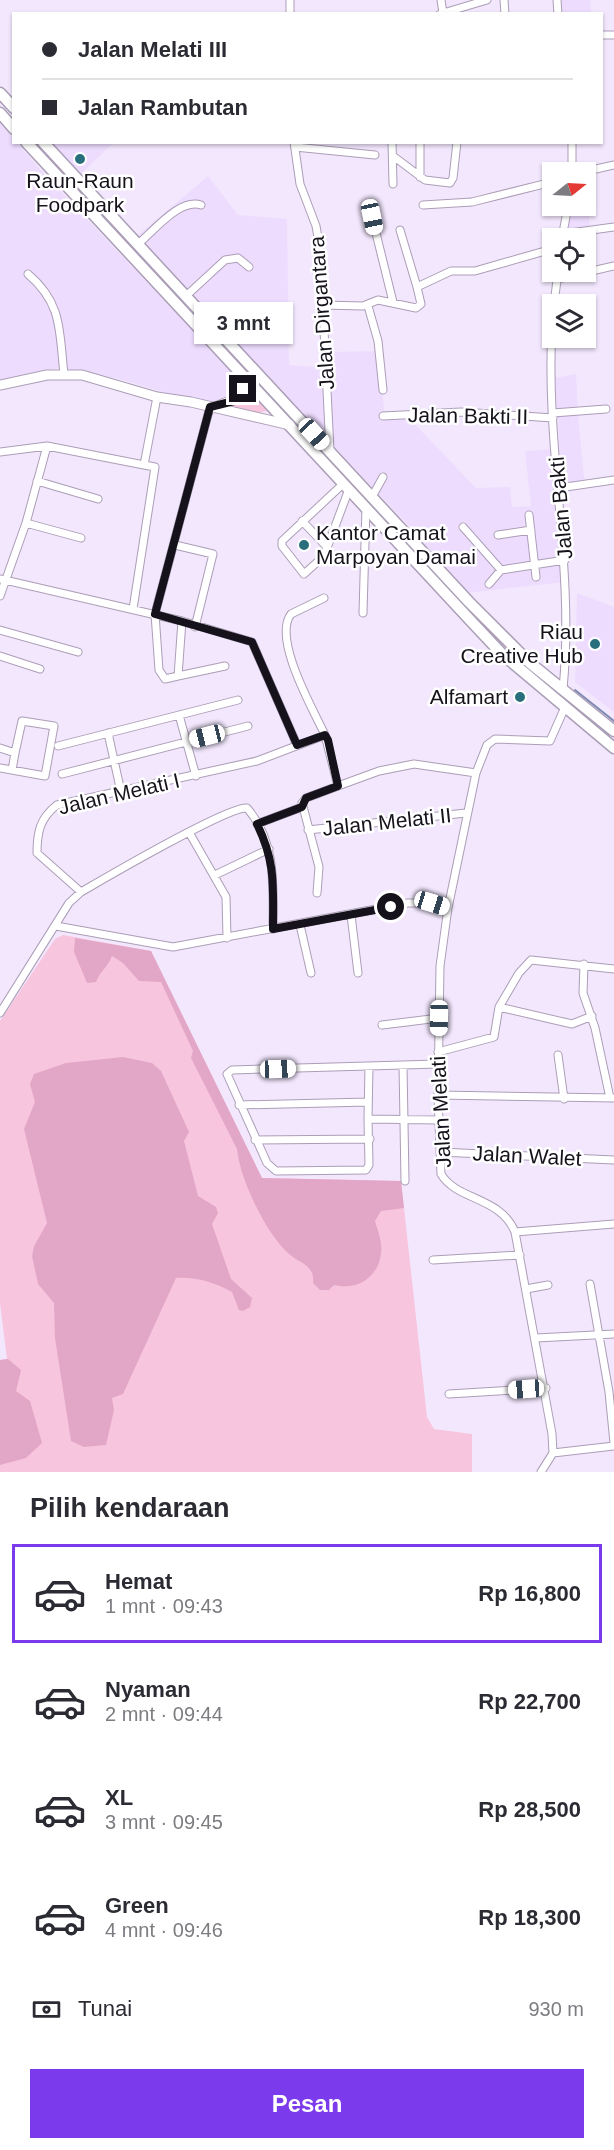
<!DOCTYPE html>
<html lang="id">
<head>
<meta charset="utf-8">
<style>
	:root { --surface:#fff; --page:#f2f2f3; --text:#2b2b33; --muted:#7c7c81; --line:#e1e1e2; --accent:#7c3aed }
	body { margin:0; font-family:Arial,sans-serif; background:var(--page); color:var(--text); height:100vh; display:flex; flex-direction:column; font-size:22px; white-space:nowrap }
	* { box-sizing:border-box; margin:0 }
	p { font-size:20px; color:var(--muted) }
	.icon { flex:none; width:33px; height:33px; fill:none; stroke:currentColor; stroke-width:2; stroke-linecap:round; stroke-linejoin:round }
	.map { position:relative; height:1472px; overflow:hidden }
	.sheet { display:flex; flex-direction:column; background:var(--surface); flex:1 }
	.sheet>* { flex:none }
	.top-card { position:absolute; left:12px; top:12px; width:591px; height:132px; border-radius:0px; box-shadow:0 2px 4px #0004; display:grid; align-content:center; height:132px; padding:0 30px; background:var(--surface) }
	.needle { width:39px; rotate:72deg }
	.tools { position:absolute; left:542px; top:162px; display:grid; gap:12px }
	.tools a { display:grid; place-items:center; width:54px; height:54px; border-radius:0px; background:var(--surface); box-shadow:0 2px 4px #0004; font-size:30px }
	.end { position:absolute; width:27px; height:27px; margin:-14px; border:8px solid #16121b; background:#fff; box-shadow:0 0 0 3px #fff }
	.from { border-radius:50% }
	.bubble { position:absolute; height:42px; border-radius:0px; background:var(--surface); box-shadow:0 2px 4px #0004; font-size:20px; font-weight:800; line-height:42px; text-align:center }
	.car { position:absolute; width:18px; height:36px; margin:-18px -9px; border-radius:8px; box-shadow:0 0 4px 2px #0007; background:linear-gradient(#fff 24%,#345 0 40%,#fff 0 76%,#345 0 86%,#fff 0) }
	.top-card b { display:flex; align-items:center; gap:21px; height:57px; font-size:22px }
	.top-card b+b { border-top:2px solid var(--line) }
	.top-card i { width:15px; height:15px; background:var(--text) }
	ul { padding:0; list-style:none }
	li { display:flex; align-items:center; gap:18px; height:99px; margin:0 12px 9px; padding:0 18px; border:3px solid transparent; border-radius:0px }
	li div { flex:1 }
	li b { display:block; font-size:22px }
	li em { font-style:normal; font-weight:800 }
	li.on { border-color:var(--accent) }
	li>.icon { width:54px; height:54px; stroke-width:1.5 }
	h2 { padding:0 30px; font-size:27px; line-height:72px }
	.pay { display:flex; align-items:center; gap:15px; height:66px; padding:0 30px; font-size:22px }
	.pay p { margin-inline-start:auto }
	.cta { display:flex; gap:12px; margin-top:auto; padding:12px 30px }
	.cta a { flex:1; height:69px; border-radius:0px; background:var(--accent); color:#fff; font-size:24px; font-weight:800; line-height:69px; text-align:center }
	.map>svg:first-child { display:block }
	.built { fill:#eedcfe }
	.green { fill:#f8c5de }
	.forest { fill:#e2a7c6 }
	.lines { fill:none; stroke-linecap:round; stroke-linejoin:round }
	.stream { stroke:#7e89b2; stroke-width:2 }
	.minor-casing { stroke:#ab9eb7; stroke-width:9 }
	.secondary-casing { stroke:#ab9eb7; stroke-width:11 }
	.primary-casing { stroke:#ab9eb7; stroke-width:13 }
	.minor { stroke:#fff; stroke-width:7 }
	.secondary { stroke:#fff; stroke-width:9 }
	.primary { stroke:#fff; stroke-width:10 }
	.route { stroke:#16121b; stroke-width:8 }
	.poi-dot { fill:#286e7d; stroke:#fff; stroke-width:2 }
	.labels { text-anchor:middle; stroke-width:5; stroke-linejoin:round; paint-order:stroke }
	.poi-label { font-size:21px; fill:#16121b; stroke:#fff; text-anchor:end }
	.street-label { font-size:21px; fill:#16121b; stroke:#fff }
</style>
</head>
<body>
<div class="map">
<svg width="614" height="1472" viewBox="0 0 614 1472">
	<rect width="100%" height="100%" fill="#f2e7fd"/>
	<path class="built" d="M562 0H590L591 13H562Z
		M0 121 13 138 14 142 17 143 45 175 237 377 244 390 218 408 116 378 58 368 0 381Z
		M51 143H113L79 176Z
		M585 175 590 228 567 231 570 206H585Z
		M208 176 238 215 287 219 289 365 330 368V352L378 351 385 419 408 417 476 488 510 487 512 507 531 506 525 451 553 449 564 582 466 593 411 528 136 237Z
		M576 374 578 415 585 486 562 484 555 378Z
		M577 593 614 607V712L575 682Z"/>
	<path class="green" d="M249 388 273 410 255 413 233 407Z
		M63 935 151 951 262 1178 401 1181 427 1417 434 1429 472 1434V1472H0V1360L7 1359 0 1303V1021L55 939Z"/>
	<path class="forest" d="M75 938 151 951 262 1178 401 1181 404 1208 381 1211 375 1221C377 1228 380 1236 381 1244 384 1272 361 1292 334 1285L329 1290H320L313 1283C315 1264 298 1263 288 1253 265 1232 240 1179 237 1149L191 1058 193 1051 161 982 139 981 123 963 112 956C108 967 100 971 96 982L87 983 74 952Z
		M123 1057 152 1063 161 1071 189 1132 184 1141 198 1196 216 1207 218 1213 212 1224 231 1279 252 1298 250 1307 243 1311 239 1310 232 1292C213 1282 197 1277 176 1278L123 1394 112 1398 114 1410 106 1445 84 1447 71 1441 55 1338 54 1303 38 1284 32 1256 34 1246 47 1223 24 1129 35 1102 30 1084 34 1074 66 1063Z
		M8 1359 21 1370 16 1391 30 1401 42 1443 26 1458 0 1465V1360Z"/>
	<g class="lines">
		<path class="stream" d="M575 690 614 721"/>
		<defs>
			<path id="minor" d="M290 0V14
				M441 0 443 13
				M504 0 505 14
				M557 0 558 14
				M440 14 487 0
				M602 35H614
				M294 142 300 184 316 226 320 249 330 451
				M392 142 393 184
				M295 147 375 155
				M393 156 425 180 450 183 453 178 457 142
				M572 172V142
				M583 172 614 165
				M420 177V142
				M423 205 472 202 552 182
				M372 217 393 302
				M400 230 417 287
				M563 234 614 227
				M562 238 568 206
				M137 245C153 232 179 198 201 205
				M28 274C63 304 59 331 64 374
				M557 279 614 266
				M186 296 225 260 238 258 249 267
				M554 304 558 272
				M323 305 363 306 378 300 416 308 421 304 417 287 451 271H475L552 249
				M366 305 368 306 378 341 383 390
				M552 328C545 449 575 566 563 689
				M553 413 606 409
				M383 416 461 412 553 418
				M0 452 47 446
				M37 481 98 499
				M344 483 282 541V546L304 574 324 556 349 489
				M559 488 614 480
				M372 497 383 477
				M529 515 536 577
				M302 521 327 547
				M26 523 81 538
				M463 527 501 570 565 560
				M498 535 531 530
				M175 545 213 554 195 627
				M0 579 182 621 252 642 297 745
				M489 584 501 570
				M0 596 26 523 47 446 144 465 157 397
				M324 598 291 614C272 639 314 711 325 735
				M133 609 155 467 144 465
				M363 613 366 507
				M182 621 178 676 165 679 159 670 155 614 210 407
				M0 630 78 652
				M0 656 40 669
				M178 676 225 666
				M179 715 196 776
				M108 733 121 792
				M58 746 238 700
				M0 748 15 753 22 721 54 726 45 776 0 768
				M12 770 15 753
				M62 774 248 726
				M257 824 302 807
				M308 830 466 813
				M190 834 226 897 227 938
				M215 875 269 849
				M317 893 319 867 302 803 306 798 338 786
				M351 915 358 973
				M300 925 311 973
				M56 926 173 947 408 903H426L448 908
				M273 929C273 887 277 842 247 808 229 806 105 878 81 892L37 853C37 832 40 818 57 805L257 761 325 735 338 786 379 771 414 764 476 773
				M584 964 583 993 595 1028 610 1098
				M499 1007 572 1024 592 1016
				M0 1013 69 903 81 892
				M382 1025 439 1018
				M438 1052 494 1037 499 1007 519 973 531 960 614 969
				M558 1055 564 1099
				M403 1065 405 1181
				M369 1066 368 1119 439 1120
				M438 1095 614 1098
				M239 1105 368 1102
				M368 1119 369 1165 366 1170 276 1171 267 1163 227 1074 232 1070 438 1064
				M255 1140 370 1139
				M440 1152 614 1160
				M515 1232 614 1224
				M433 1260 520 1255
				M590 1284 609 1392 614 1443
				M526 1289 548 1285
				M536 1338 614 1334
				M449 1394 546 1388
				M553 1453 614 1446
				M541 1472 553 1453 552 1434 515 1232C500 1196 457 1201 441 1174L438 1095 440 966 448 908 476 773 487 745 495 739 550 741 565 707"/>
			<path id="secondary" d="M0 385 47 375H82L157 397 191 402 290 425
				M213 408 239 397 245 377"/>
			<path id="primary" d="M0 93 14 108
				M0 113 14 129
				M26 142 470 620 501 653 614 748
				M43 142 469 602 530 663 614 731"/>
		</defs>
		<use href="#minor" class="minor-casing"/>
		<use href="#secondary" class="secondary-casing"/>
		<use href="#primary" class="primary-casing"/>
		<use href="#minor" class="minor"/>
		<use href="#secondary" class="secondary"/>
		<use href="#primary" class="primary"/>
	</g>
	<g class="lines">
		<path class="route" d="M243 389 234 401 210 407 155 614 252 642 297 745 325 735 328 740 338 786 306 798 302 807 257 824C276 863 273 886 273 929L391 907"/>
	</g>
	<g class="poi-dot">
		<circle cx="80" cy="159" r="6"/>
		<circle cx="304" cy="545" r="6"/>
		<circle cx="595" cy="644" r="6"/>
		<circle cx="520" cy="697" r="6"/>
	</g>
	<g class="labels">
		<g class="poi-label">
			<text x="80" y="188" text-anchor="middle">Raun-Raun<tspan x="80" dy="24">Foodpark</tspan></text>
			<text x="316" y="540" text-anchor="start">Kantor Camat<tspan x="316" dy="24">Marpoyan Damai</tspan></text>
			<text x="583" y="639">Riau<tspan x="583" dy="24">Creative Hub</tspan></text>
			<text x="508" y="704">Alfamart</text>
		</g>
		<g class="street-label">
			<text transform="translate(322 313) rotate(-94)" y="7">Jalan Dirgantara</text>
			<text transform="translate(468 416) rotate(1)" y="7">Jalan Bakti II</text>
			<text transform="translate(561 508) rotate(-95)" y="7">Jalan Bakti</text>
			<text transform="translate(119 794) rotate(-13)" y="7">Jalan Melati I</text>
			<text transform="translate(387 822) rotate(-6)" y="7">Jalan Melati II</text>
			<text transform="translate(441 1112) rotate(-93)" y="7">Jalan Melati</text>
			<text transform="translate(527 1156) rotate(3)" y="7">Jalan Walet</text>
		</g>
	</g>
</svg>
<div class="tools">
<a><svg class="needle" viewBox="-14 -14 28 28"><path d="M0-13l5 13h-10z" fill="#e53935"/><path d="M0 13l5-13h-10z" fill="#7c7c81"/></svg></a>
<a><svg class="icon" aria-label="locate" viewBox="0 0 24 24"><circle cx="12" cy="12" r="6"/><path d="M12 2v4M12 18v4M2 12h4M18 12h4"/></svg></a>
<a><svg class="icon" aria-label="layers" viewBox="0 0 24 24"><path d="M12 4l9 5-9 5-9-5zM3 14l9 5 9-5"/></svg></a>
</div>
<i class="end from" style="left:391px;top:907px"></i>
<i class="end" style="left:243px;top:389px"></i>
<div class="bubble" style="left:194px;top:302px;width:99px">3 mnt</div>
<i class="car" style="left:372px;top:217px;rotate:168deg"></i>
<i class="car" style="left:314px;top:434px;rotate:137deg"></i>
<i class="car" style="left:207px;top:736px;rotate:256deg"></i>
<i class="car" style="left:432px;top:903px;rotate:107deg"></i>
<i class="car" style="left:439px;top:1018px;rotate:181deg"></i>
<i class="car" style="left:278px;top:1069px;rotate:88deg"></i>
<i class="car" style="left:526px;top:1389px;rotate:266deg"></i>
<div class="top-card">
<b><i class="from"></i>Jalan Melati III</b>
<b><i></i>Jalan Rambutan</b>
</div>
</div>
<section class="sheet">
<h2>Pilih kendaraan</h2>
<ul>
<li class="on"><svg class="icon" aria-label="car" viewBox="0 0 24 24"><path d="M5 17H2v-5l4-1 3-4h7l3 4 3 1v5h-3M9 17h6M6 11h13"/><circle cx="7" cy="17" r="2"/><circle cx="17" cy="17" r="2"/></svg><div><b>Hemat</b><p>1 mnt · 09:43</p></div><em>Rp 16,800</em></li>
<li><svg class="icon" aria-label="car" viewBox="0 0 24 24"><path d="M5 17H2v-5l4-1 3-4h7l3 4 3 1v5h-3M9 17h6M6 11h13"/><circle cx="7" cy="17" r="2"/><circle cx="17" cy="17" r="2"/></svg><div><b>Nyaman</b><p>2 mnt · 09:44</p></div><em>Rp 22,700</em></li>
<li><svg class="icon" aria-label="car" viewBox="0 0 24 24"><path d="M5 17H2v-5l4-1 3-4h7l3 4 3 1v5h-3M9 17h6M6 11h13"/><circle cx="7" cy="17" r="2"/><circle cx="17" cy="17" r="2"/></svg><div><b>XL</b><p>3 mnt · 09:45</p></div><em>Rp 28,500</em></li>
<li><svg class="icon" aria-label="car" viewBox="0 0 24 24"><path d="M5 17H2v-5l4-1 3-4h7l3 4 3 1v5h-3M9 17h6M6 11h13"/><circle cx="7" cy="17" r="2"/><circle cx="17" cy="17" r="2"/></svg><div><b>Green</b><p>4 mnt · 09:46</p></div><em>Rp 18,300</em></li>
</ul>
<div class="pay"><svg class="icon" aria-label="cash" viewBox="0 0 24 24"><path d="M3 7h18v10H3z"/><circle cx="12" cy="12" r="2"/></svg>Tunai<p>930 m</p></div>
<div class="cta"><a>Pesan</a></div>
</section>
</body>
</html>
